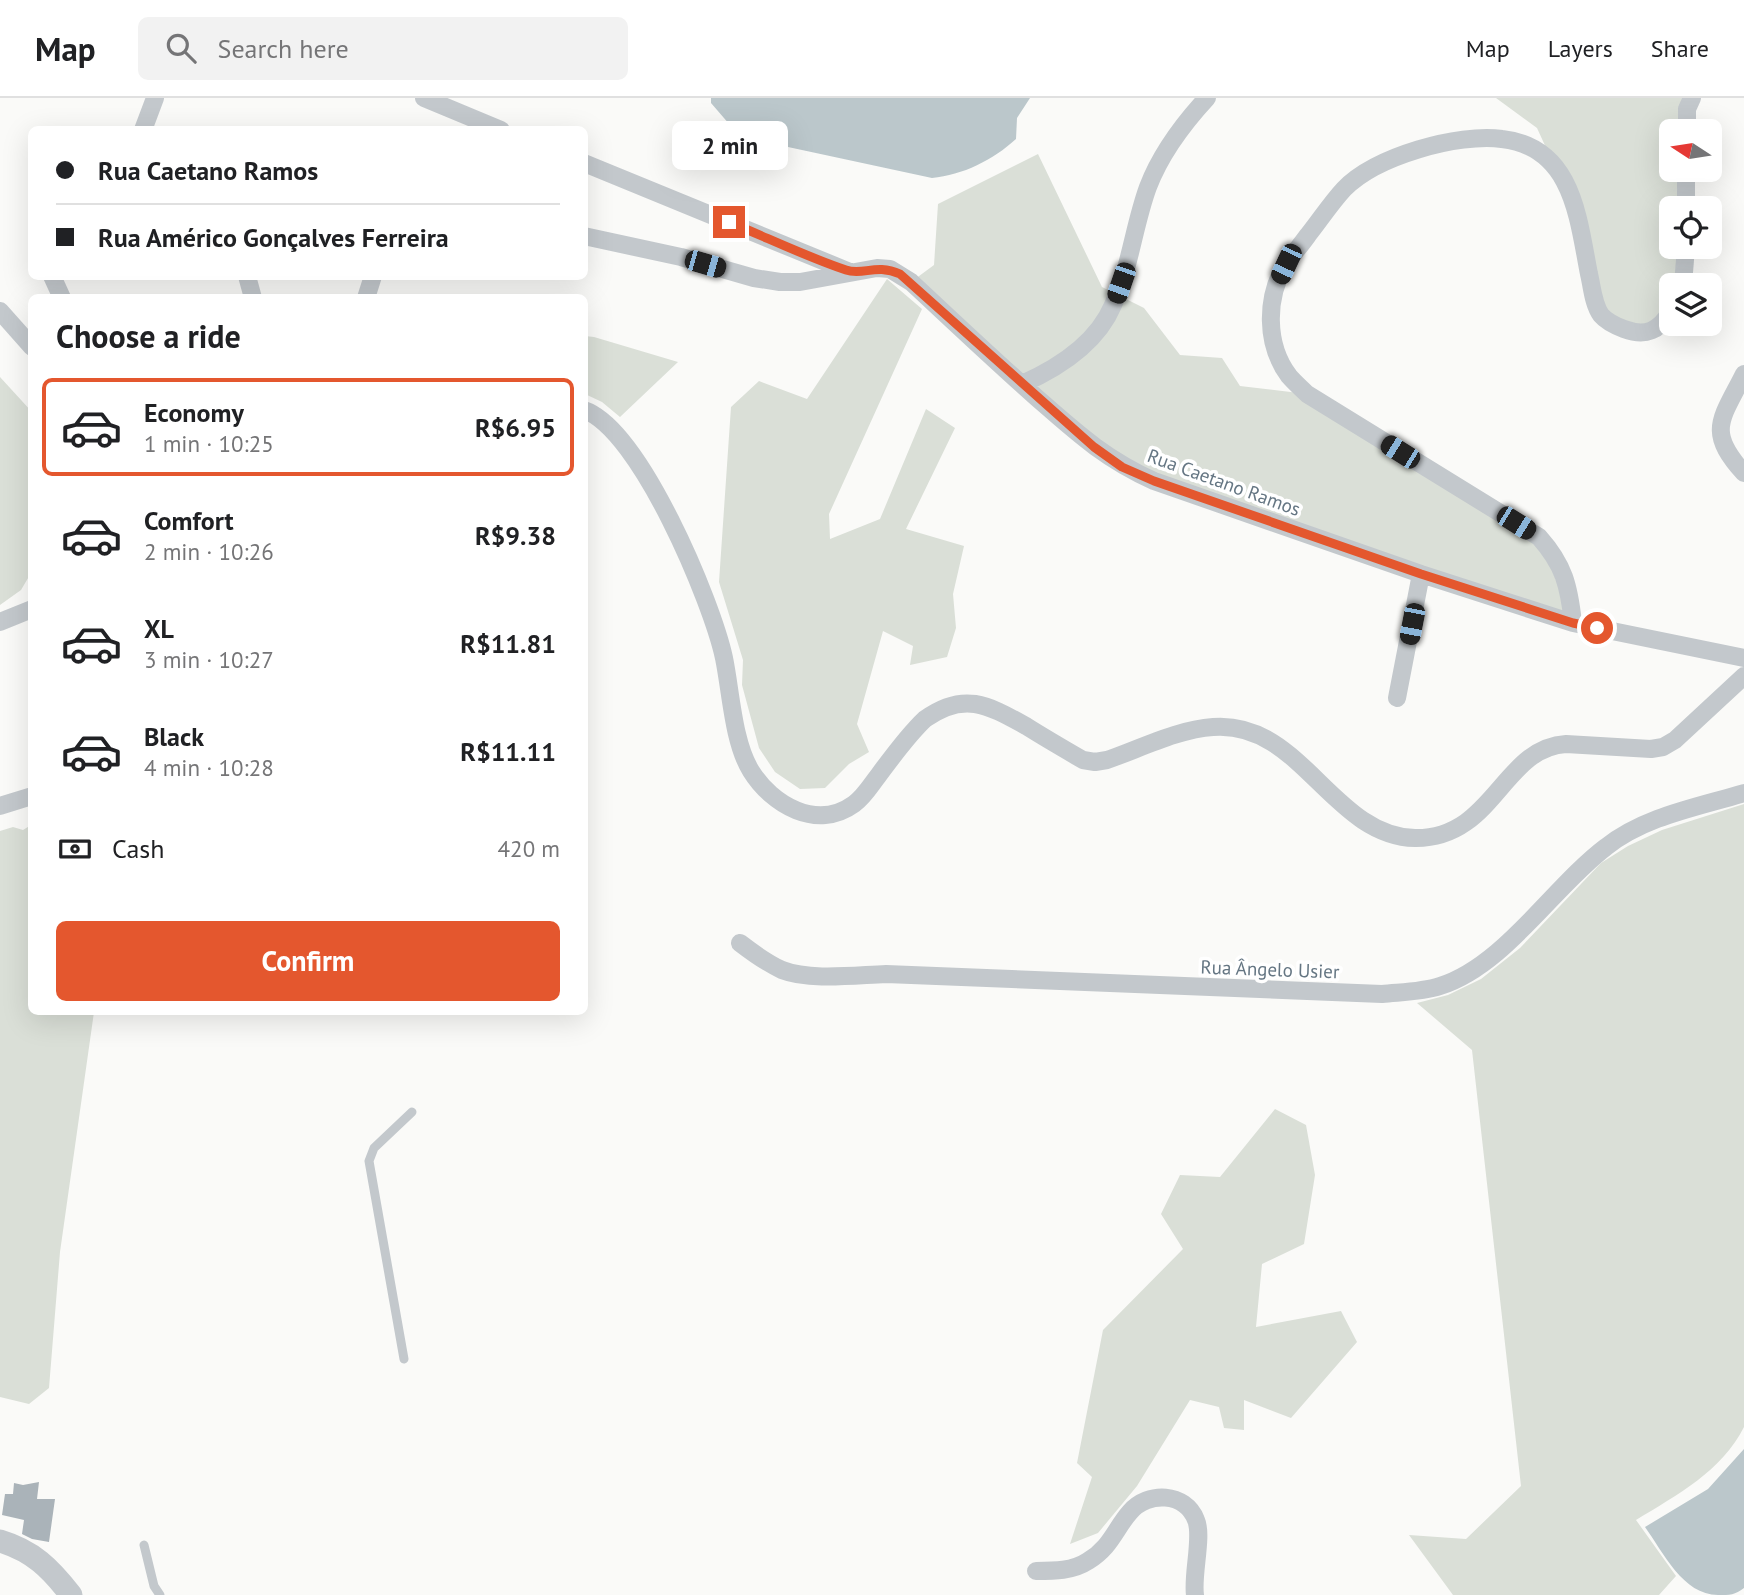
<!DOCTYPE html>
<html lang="en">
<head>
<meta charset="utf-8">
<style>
	:root { --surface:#fff; --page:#f2f2f2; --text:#202124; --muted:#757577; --line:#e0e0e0; --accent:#e4572e }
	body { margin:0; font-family:"PT Sans",sans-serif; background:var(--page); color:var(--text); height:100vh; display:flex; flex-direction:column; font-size:26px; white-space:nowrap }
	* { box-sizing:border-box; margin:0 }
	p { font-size:23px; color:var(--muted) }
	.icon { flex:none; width:38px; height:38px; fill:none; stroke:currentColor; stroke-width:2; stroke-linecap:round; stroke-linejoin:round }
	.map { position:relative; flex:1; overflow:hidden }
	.side { position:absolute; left:28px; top:196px; width:560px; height:721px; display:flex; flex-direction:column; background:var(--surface); border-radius:10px; box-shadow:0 7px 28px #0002 }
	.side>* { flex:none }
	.banner { position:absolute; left:28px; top:28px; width:560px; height:154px; border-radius:10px; box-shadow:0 7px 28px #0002; display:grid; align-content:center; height:154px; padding:0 28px; background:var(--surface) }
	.needle { width:46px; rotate:282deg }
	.tools { position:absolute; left:1659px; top:21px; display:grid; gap:14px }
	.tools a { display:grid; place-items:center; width:63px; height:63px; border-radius:10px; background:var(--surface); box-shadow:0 7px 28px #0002; font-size:35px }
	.end { position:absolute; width:32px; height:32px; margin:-16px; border:9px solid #e4572e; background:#fff; box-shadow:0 0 0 4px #fff }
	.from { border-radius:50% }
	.bubble { position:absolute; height:49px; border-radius:10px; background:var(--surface); box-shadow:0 7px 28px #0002; font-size:23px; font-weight:600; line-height:49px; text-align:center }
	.car { position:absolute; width:21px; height:42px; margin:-21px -10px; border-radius:9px; box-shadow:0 0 5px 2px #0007; background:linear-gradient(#222 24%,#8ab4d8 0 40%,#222 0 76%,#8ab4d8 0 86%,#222 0) }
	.banner b { display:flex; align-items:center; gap:24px; height:66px; font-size:26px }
	.banner b+b { border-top:2px solid var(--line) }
	.banner i { width:18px; height:18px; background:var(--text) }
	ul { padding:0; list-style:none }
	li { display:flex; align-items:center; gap:21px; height:98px; margin:0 14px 10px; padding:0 14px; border:4px solid transparent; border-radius:10px }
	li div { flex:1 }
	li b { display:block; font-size:26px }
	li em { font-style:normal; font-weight:600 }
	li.active { border-color:var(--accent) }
	li>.icon { width:63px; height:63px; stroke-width:1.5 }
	h2 { padding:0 28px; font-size:32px; line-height:84px }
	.pay { display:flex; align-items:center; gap:18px; height:77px; padding:0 28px; font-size:26px }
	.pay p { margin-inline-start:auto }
	.primary-button { display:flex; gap:14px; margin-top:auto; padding:14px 28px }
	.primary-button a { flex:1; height:80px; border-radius:10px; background:var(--accent); color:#fff; font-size:28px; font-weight:600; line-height:80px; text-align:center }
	header { display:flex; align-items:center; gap:42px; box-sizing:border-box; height:98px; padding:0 35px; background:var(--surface); border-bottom:2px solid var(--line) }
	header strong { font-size:33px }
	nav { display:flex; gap:38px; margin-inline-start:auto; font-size:24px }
	.search { width:490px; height:63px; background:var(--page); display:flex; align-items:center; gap:18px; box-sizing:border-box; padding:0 24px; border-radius:10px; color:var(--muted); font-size:26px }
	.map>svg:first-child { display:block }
	.green { fill:#dadfd7 }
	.water { fill:#bbc7cb }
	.building { fill:#aab3b9 }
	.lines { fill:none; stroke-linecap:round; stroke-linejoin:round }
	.service { stroke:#c3c8cc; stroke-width:9 }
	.minor { stroke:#c3c8cc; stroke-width:18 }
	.tertiary { stroke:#c3c8cc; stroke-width:23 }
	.route { stroke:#e4572e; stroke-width:9 }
	.labels { text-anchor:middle; stroke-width:7; stroke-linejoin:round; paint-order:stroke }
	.street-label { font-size:19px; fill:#657683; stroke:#fff }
</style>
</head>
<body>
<header>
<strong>Map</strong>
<div class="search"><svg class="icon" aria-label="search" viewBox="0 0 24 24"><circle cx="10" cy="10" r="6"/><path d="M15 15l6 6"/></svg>Search here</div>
<nav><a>Map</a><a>Layers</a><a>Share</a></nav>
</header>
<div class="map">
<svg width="1744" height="1497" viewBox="0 0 1744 1497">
	<rect width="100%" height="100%" fill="#fafaf8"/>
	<path class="green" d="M1496 0H1692L1687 33H1671V72H1686V110H1671V149H1686L1683 187H1671V213L1652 234 1601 216 1553 65 1537 30Z
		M1038 56 1102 189 1144 210 1180 257 1222 260 1240 288 1307 296 1539 439 1573 525 1122 369 911 184 934 167 938 106Z
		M887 181 922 211 829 416 830 441 880 421 926 311 955 330 906 431 964 448 953 496 956 530 947 559 910 567 913 548 883 533 857 626 869 654 849 666 825 690 800 691 775 674 759 650 742 587 743 562 719 484 731 309 759 283 807 301Z
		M585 238 594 239 678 264 620 319 602 304 585 296Z
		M0 279 32 314 31 475 21 492 0 507Z
		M1744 706V1329C1722 1373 1677 1397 1636 1422L1676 1478 1659 1497H1453L1409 1437 1466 1441 1521 1388 1472 952 1417 905 1448 897 1481 881 1520 850 1601 765 1628 748 1662 732Z
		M31 727 32 914H94L60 1154 49 1290 29 1306 0 1299V733L13 729 23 732Z
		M1275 1011 1306 1027 1315 1077 1304 1146 1262 1166 1256 1229 1341 1213 1357 1244 1291 1320 1244 1302V1332L1224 1330 1219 1309 1190 1302 1137 1388 1098 1435 1070 1446 1092 1379 1077 1365 1103 1232 1183 1151 1161 1116 1180 1077 1220 1079Z"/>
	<path class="water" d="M711 0H1030L1017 20 1016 41C993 62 963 77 932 80L788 49 730 27 711 5Z
		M1744 1351V1490C1735 1497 1730 1497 1718 1497 1683 1497 1663 1454 1645 1429L1708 1391Z"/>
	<path class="building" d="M39 1384 37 1401H55L49 1444 32 1441 22 1436 24 1422 2 1417 5 1396H13L14 1385 23 1387Z"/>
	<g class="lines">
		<path class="service" d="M404 1261 369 1063 374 1050 412 1014
			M144 1447 154 1488 160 1497"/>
		<path class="minor" d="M424 0 501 32
			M143 32 155 0
			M1687 33V11L1692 0
			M584 65 850 174
			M1686 110V72
			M584 138 681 159 754 180 780 184H800L877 170 890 171 911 184C953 223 994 262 1037 300 1077 335 1105 361 1154 383L1421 476 1573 525 1744 560
			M52 178 62 200
			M247 178 253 200
			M1683 187 1686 149
			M366 200 373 178
			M0 213 32 249
			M1744 276C1721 322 1706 333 1744 375
			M1022 286C1058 270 1097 245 1113 207 1130 170 1134 127 1148 89 1161 55 1183 26 1207 0
			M584 312C640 331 712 504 724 560 731 594 733 644 751 673 772 707 817 733 854 706 864 699 871 687 878 678 893 658 907 638 925 621 964 593 988 607 1026 628 1045 640 1064 651 1083 662L1095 664 1107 662C1139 651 1179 631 1213 629 1301 622 1332 738 1415 740 1494 741 1502 650 1566 646L1651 651 1663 649 1675 642 1744 578
			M0 524 32 511
			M1573 525C1569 488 1564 467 1539 439L1307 296C1301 290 1294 284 1289 278 1265 246 1266 200 1285 167 1292 157 1301 147 1308 137 1320 122 1331 105 1344 91 1376 58 1458 35 1502 41 1573 49 1578 120 1589 176 1592 188 1593 206 1601 217 1606 223 1616 228 1624 231 1646 239 1659 233 1671 213
			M1397 600 1421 476
			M0 708 32 698
			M740 845C753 855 767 865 782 872 810 883 856 877 886 876L1382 896C1401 894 1422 894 1440 888 1504 868 1553 789 1606 749 1645 718 1698 709 1744 695
			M1036 1473C1054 1473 1073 1473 1088 1463 1111 1449 1115 1431 1130 1414 1148 1393 1185 1394 1196 1422 1203 1438 1192 1477 1195 1497"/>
		<path class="tertiary" d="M0 1443C33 1453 50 1470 71 1497"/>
	</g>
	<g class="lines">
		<path class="route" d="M729 124C768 140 807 159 846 172 863 178 876 165 900 176L1094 349 1122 369 1154 383 1421 476 1573 525 1597 530"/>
	</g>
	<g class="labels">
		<g class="street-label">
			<text transform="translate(1224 384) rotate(20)" y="7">Rua Caetano Ramos</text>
			<text transform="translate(1270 871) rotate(2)" y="7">Rua Ângelo Usier</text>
		</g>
	</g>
</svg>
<div class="tools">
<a><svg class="needle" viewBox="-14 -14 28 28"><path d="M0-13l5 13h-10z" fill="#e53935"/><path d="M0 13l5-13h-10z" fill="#757577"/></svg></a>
<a><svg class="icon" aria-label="locate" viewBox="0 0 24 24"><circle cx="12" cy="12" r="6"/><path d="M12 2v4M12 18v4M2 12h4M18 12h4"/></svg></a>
<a><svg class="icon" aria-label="layers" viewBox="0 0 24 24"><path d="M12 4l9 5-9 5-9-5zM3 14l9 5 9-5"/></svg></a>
</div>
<i class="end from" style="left:1597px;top:530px"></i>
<i class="end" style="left:729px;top:124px"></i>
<div class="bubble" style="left:672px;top:23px;width:116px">2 min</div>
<i class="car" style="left:705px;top:166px;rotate:106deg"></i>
<i class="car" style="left:1286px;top:166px;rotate:205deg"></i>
<i class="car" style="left:1121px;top:185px;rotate:199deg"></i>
<i class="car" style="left:1400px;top:354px;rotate:302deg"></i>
<i class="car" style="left:1516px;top:425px;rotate:122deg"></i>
<i class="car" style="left:1412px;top:526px;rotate:191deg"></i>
<div class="banner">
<b><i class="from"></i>Rua Caetano Ramos</b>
<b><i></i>Rua Américo Gonçalves Ferreira</b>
</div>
<section class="side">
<h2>Choose a ride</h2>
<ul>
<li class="active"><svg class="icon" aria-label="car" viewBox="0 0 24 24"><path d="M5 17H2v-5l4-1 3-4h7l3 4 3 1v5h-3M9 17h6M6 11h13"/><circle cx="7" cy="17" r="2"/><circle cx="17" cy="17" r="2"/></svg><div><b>Economy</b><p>1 min · 10:25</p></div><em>R$6.95</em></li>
<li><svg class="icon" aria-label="car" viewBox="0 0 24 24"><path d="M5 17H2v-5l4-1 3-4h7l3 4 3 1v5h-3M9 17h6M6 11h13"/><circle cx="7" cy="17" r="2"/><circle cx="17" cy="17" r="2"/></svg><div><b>Comfort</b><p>2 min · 10:26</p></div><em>R$9.38</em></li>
<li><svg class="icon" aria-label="car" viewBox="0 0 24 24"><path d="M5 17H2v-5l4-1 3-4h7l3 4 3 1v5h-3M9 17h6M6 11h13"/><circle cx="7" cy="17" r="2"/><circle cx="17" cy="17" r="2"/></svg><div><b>XL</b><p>3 min · 10:27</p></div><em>R$11.81</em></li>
<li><svg class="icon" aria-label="car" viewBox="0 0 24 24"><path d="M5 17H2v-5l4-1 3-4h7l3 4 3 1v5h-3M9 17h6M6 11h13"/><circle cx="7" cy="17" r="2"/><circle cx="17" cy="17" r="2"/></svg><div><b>Black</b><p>4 min · 10:28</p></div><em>R$11.11</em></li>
</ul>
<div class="pay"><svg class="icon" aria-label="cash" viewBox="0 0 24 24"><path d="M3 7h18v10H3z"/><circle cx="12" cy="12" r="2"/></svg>Cash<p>420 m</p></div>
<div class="primary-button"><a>Confirm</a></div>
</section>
</div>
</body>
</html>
